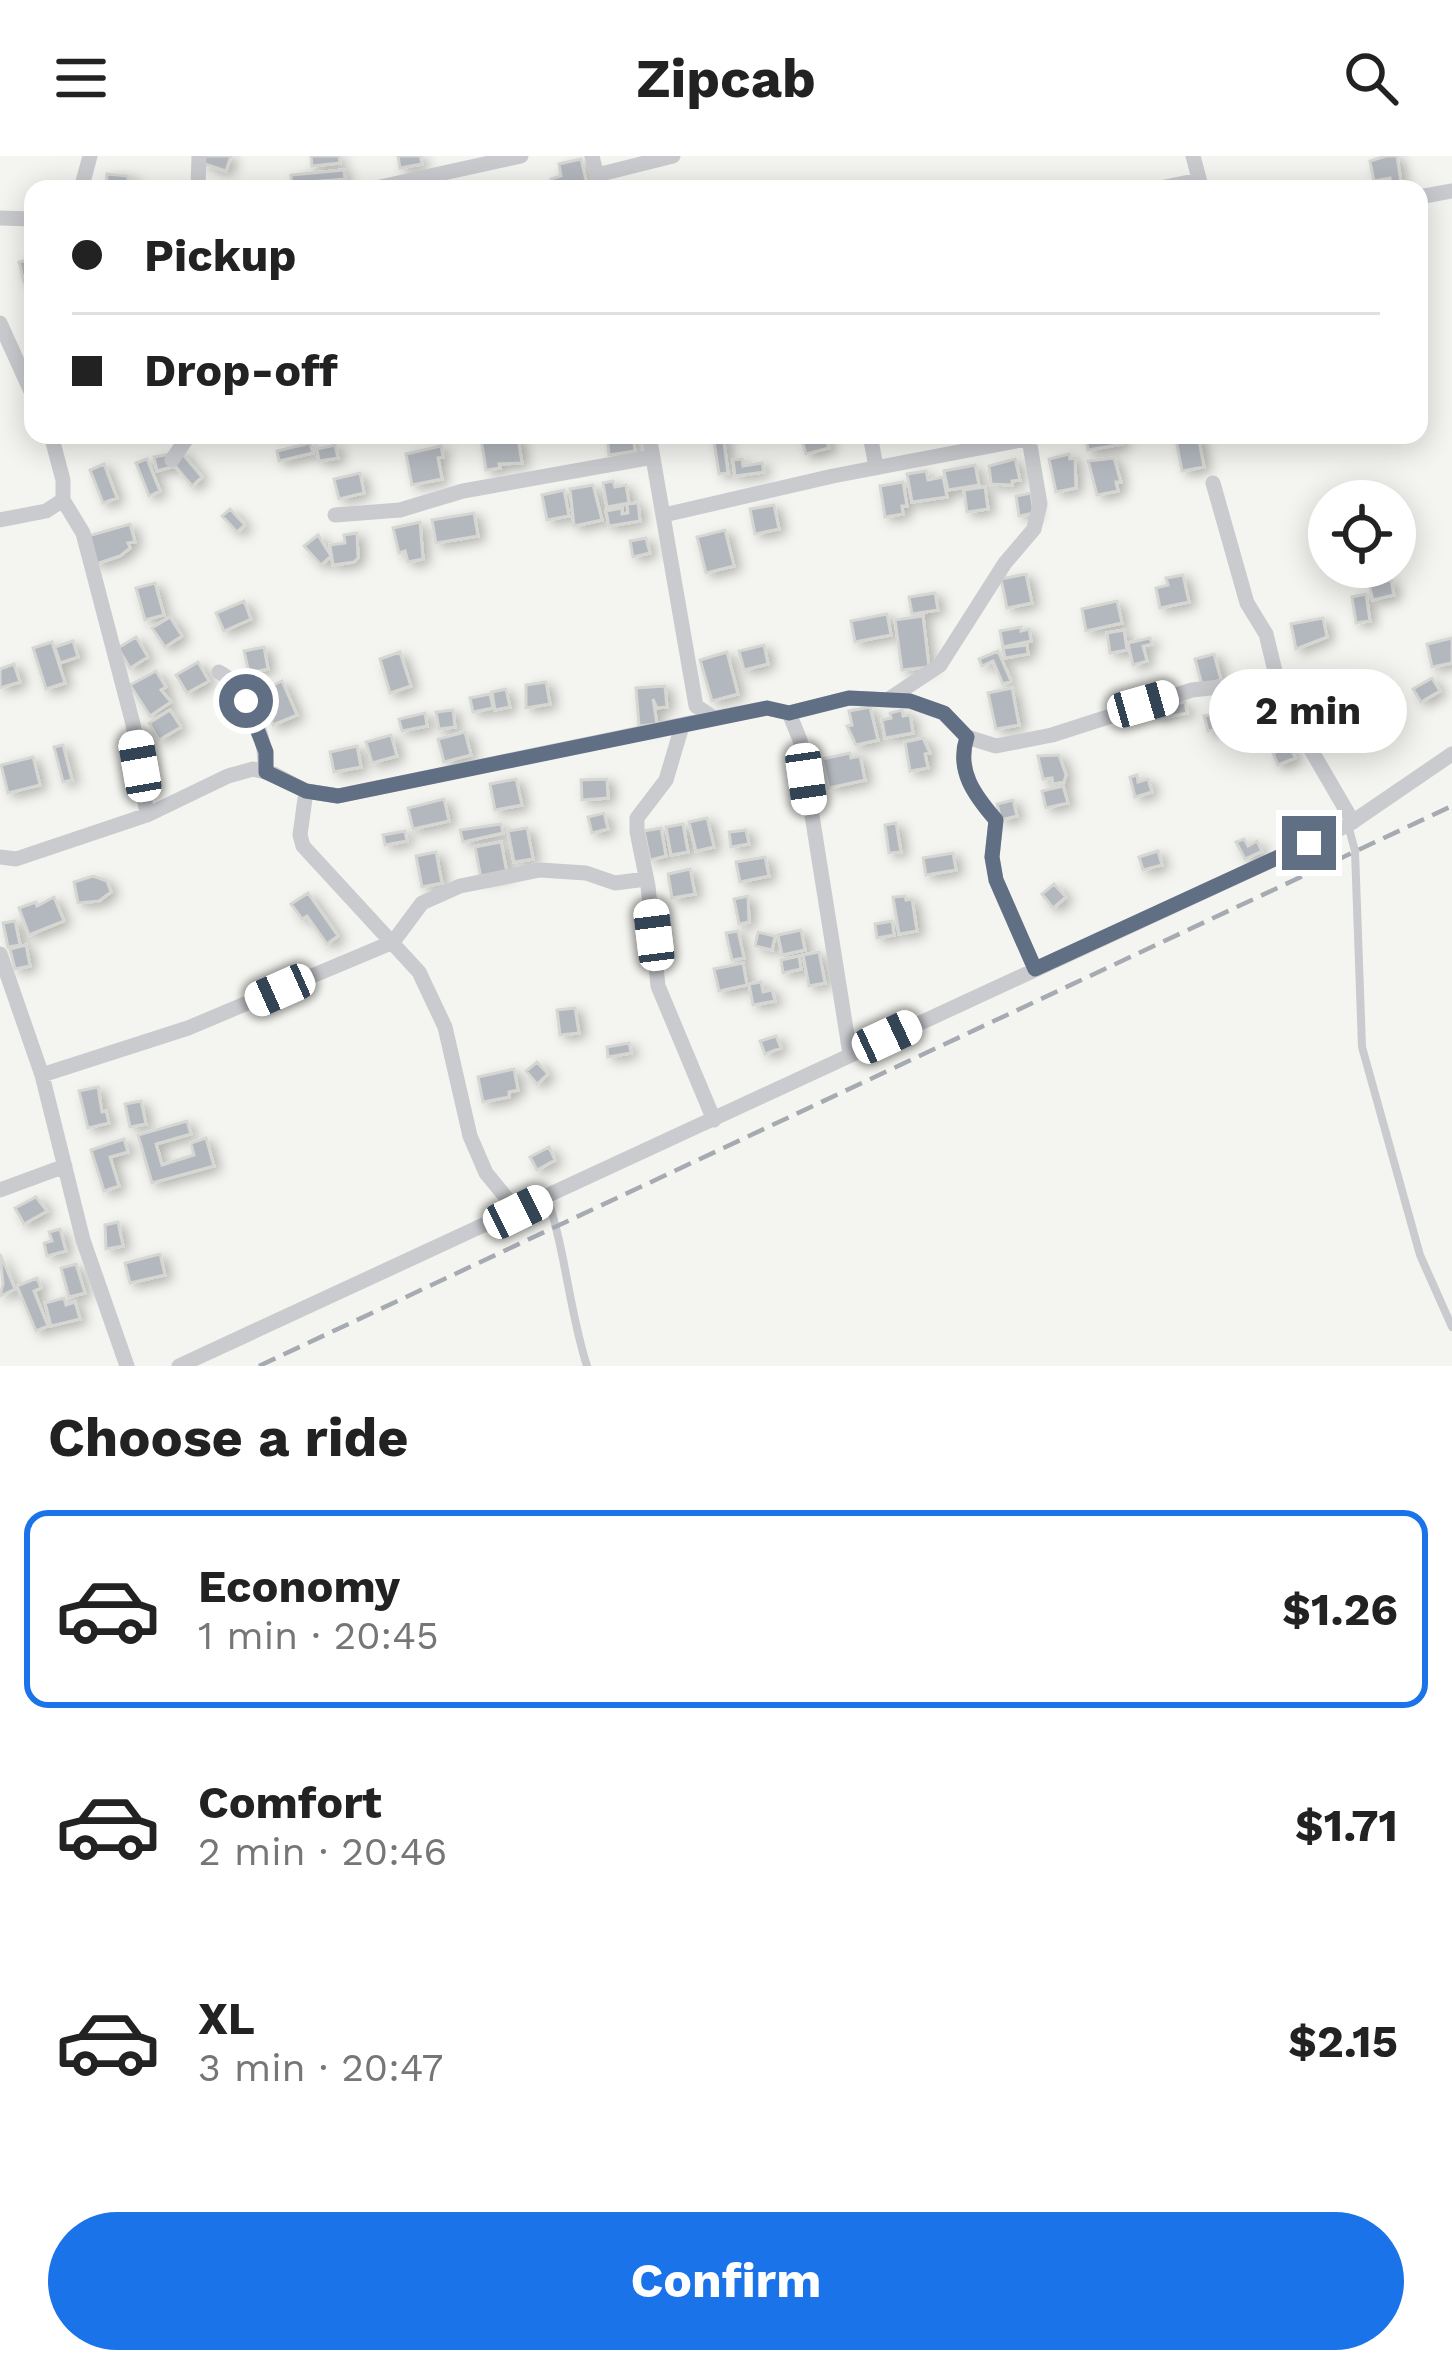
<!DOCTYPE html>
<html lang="en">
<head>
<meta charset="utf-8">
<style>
	:root { --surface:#fff; --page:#f2f2f2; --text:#222; --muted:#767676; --line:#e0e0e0; --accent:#1a73e8 }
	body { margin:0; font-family:"Work Sans",sans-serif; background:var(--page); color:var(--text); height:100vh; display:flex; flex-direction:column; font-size:45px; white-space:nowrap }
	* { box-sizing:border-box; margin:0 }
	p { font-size:39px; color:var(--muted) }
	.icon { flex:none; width:66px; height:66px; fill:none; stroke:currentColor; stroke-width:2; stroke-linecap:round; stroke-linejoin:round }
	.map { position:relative; height:1210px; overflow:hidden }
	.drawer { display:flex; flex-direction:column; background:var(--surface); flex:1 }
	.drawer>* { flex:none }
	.hud { position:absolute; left:24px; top:24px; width:1404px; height:264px; border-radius:24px; box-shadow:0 6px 30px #0003; display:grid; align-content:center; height:264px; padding:0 48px; background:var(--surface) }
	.fabs { position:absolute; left:1308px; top:324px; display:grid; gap:24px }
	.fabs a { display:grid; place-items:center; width:108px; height:108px; border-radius:50%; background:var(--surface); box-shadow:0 6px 30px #0003; font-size:60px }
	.end { position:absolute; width:54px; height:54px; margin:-27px; border:15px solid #616f84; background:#fff; box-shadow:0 0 0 6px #fff }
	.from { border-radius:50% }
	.bubble { position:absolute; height:84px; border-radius:42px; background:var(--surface); box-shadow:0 6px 30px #0003; font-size:39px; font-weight:700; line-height:84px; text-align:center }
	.car { position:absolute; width:36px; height:72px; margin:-36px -18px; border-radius:15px; box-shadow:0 0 9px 3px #0007; background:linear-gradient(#fff 24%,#345 0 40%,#fff 0 76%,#345 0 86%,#fff 0) }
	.hud b { display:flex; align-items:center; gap:42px; height:114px; font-size:45px }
	.hud b+b { border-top:3px solid var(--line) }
	.hud i { width:30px; height:30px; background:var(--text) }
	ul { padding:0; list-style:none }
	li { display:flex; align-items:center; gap:36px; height:198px; margin:0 24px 18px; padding:0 24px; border:6px solid transparent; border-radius:24px }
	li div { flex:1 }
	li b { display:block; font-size:45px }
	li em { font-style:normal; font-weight:700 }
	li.selected { border-color:var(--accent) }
	li>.icon { width:108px; height:108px; stroke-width:1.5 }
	h2 { padding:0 48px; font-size:54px; line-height:144px }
	.primary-button { display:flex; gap:24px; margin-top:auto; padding:24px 48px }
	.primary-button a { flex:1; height:138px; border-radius:72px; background:var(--accent); color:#fff; font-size:48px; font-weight:700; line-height:138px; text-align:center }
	header { display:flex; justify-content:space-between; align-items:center; height:156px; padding:0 48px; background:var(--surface); font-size:54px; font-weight:700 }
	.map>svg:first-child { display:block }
	.building { fill:#b3b8be; stroke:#d6d6d3; stroke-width:3; filter:url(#shadow) }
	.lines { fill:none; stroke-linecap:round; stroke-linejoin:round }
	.lane { stroke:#c9cbcf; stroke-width:8 }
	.street { stroke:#c9cbcf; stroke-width:15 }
	.rail { stroke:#a6aab1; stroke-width:4.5; stroke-dasharray:18 9; stroke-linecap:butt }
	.route { stroke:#616f84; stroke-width:15 }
</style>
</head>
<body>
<header><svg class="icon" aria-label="menu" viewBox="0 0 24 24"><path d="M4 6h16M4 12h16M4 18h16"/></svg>Zipcab<svg class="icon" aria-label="search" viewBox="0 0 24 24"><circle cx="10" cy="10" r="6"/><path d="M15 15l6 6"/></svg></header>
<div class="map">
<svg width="1452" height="1210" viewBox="0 0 1452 1210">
	<defs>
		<filter id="shadow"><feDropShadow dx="6" dy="4" stdDeviation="6" flood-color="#0004"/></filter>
	</defs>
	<rect width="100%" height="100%" fill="#f4f5f0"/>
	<path class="building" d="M205 0H231L226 15 202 7Z
		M311 0H339L340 7 312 10Z
		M398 0H420L422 8 400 12Z
		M1386 0H1397L1401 26 1391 28 1390 22 1374 25 1370 5Z
		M581 3 588 33H553L551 23 561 20 559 8Z
		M344 14 345 23 299 27V33H292L291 19Z
		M107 18 128 20V25H136L135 33H106Z
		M31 103 33 124 24 126 19 106Z
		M607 279H633L635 295 609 299Z
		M713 279H723L728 317 719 318Z
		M825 279 829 292 806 298 801 281Z
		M1108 279H1121L1122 288 1088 294 1086 283Z
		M1175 279H1198L1204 311 1182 315Z
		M493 281 494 286 518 282 522 307 499 308 500 312 486 314 481 283Z
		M310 287 313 297 279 305 277 295Z
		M335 289 338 302 319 305 317 293Z
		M441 290 443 301 438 302 442 323 412 329 406 298Z
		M181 296 202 321 192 330 175 310 157 315 154 301Z
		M1069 298 1070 303 1075 302 1076 332 1056 336 1049 303Z
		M1114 302 1121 326H1116L1118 335 1097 339 1088 305Z
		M147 303 160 335 149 340 136 307Z
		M742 303 743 310 762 307 764 316 735 320 733 304Z
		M1015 303 1020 324 1012 325V329L991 328 989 310Z
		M104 308 117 342 103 347 90 314Z
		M975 309 979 329 948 334 944 315Z
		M926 315 928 324 943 321 947 341 912 346 907 318Z
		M360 317 364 337 339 343 334 323Z
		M613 325 615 331 626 329 629 347 607 351 603 327Z
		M903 326 907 350H902L903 358 885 361 880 330Z
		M593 329 602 364 574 370 570 333Z
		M985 331 988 353 967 356 964 334Z
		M564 334 569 360 547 364 542 339Z
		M1031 337 1034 357 1019 360 1016 340Z
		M638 347 640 365 609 370 606 355 622 352V358L628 357 627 348Z
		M774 349 779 373 755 378 750 353Z
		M230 353 245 369 237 376 222 360Z
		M474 357 478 380 436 387 432 364Z
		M420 366 423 403 408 406 405 395 399 397 393 372Z
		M130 368 135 386 128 387 130 392 120 400 96 408 88 380Z
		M725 374 734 410 706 417 697 381Z
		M357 377 358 402 354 406 333 409 330 389 345 387 344 379Z
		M318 379 331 400 321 409 304 390Z
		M646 382 650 397 633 401 630 385Z
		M1026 418 1032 447 1007 452 1001 423Z
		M1183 419 1189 446 1160 452 1156 432 1168 429 1166 422Z
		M1391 424 1394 439 1373 444 1369 428Z
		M155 427 164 459 145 464 136 432Z
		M935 437 938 454 912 458 909 441Z
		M1366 438 1370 465 1356 467 1352 441Z
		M244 445 251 463 224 475 216 457Z
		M1117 445 1122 467 1086 475 1082 453Z
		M887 458 891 479 855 486 851 465Z
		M923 460 929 511 902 514 895 464Z
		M170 461 182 480 165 491 152 472Z
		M1323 462 1327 481 1296 493 1291 468Z
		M1021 471V475L1029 473 1031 485 1003 491 1000 475Z
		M1124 474 1127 494 1110 497 1107 477Z
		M136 481 148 501 130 512 118 492Z
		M1150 482 1152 488 1143 490 1147 505 1133 509 1128 487Z
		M1452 482V507L1432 511 1427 488Z
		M73 485 78 501 60 507 55 491Z
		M52 486 65 527 46 533 33 492Z
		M764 489 768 508 744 514 739 495Z
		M1027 489 1028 498 1005 502 1003 492Z
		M264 491 268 513 249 517 244 495Z
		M998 495 1011 525 1003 528 993 505 982 510 979 503Z
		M400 496 411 530 390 537 380 503Z
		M727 496 738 538 712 545 700 504Z
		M1214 498 1221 524 1202 529 1195 503Z
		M198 506 209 525 187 537 176 519Z
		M14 508 20 526 0 532V513Z
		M156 515 166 531 161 534 171 546 150 560 130 529Z
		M1432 522 1440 535 1421 546 1413 533Z
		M282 525 297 559 273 569 258 536Z
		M546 526 550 548 526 552V529Z
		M665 530 667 551 657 552 653 543 657 568 639 570 636 532Z
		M1012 532 1019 569 996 573 988 537Z
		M506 533 510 551 495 554 492 536Z
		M490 538 493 552 473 556 470 542Z
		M1383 543 1392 561 1371 574 1362 553Z
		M1185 546 1187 557 1157 563 1155 552Z
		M870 551 878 584 856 589 847 570 852 569 849 555Z
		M170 554 181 571 159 584 149 567Z
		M453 554 455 571 439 573 436 556Z
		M902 554 903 560 910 559 913 577 885 582 882 564 891 562 890 557Z
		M425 557 427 570 402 575 399 563Z
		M1215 558 1222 560 1224 572 1208 575 1204 560Z
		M465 576 471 599 444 606 438 583Z
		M391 579 397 600 372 607 366 586Z
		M923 582 930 597 925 598 928 612 910 615 905 586Z
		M63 589 72 624 63 626 54 591Z
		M357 590 361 611 334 616 330 596Z
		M1290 590 1295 602 1278 609 1273 597Z
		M850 597 851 602 860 600 865 624 829 632 822 603Z
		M1059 599 1066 619 1064 626 1053 628 1052 622 1043 623 1038 600Z
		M33 601 40 629 8 637 1 609Z
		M1137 619 1138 626 1148 623 1152 636 1135 641 1130 621Z
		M516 623 522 649 495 654 490 628Z
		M607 623 608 642 582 644 581 624Z
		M1063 630 1068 647 1046 652 1042 635Z
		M444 643 449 665 413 673 408 652Z
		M1013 644 1017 660 1001 664 997 648Z
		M604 657 608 673 592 677 588 661Z
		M707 662 714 691 696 695 689 666Z
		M896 667 901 696 889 697 885 669Z
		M501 668 503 677 463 686 460 674Z
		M683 668 688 696 671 699 666 671Z
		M527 672 533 703 514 706 508 675Z
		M661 672 666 700 650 704 644 675Z
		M746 674 749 688 731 691 729 676Z
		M405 675 407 685 385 689 383 679Z
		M1244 683 1248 690 1257 685 1262 695 1245 703 1236 686Z
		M501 686 507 717 481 722 475 691Z
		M1158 695 1162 709 1143 714 1139 701Z
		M436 696 442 727 422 731 416 700Z
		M953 697 956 714 926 719 923 702Z
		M765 701 769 720 740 726 736 706Z
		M690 713 695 738 672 742 668 718Z
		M93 720 107 725 111 736 99 745 78 747 74 726Z
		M1054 728 1066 741 1053 752 1042 738Z
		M308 737 338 780 327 788 307 760 302 763 291 748Z
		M748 740 749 766 739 768 734 743Z
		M905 740 906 744 912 743 917 775 899 778 893 741Z
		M54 741 64 765 29 779 19 752 36 746 37 750Z
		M15 765 20 789 8 791 3 767Z
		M892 765 894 779 877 782 875 768Z
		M801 774 805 794 782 799 778 779Z
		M738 775 744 802 732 804 726 777Z
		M758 776 775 780 772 794 755 790Z
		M26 789 30 810 15 813 10 793Z
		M819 796 825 827 809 830 803 799Z
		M799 800 801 813 783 817 781 804Z
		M743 807 747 829 719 835 714 813Z
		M761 826 763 836 772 834 775 845 753 849 749 828Z
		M575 852 579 877 560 879 557 854Z
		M776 880 781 892 765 898 760 885Z
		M629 887 631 897 608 901 607 891Z
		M537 906 548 918 537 928 526 915Z
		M514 913 518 934 509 936V941L483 946 478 921Z
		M98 931 102 956 106 955 109 967 88 972 79 935Z
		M141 945 146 968 130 971 125 948Z
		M187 965 191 978 156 988 162 1009 194 999 191 987 206 982 214 1010 152 1027 138 979Z
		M124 983 128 996 110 1001 119 1030 104 1035 91 994Z
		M549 991 555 1004 537 1014 530 1001Z
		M36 1041 47 1055 24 1068 15 1052Z
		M118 1066 123 1090 106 1093 105 1069Z
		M60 1073 66 1095 47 1100 44 1087 52 1085 49 1076Z
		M0 1098 15 1133 0 1140 3 1128Z
		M160 1098 165 1119 130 1127 125 1107Z
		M76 1108 85 1137 69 1141 61 1112Z
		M37 1122 41 1132 34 1135 48 1170 36 1175 17 1130Z
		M64 1142 66 1149 75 1146 80 1163 51 1170 45 1147Z"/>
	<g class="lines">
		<path class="lane" d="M1348 669 1355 695 1362 891 1420 1099 1452 1171
			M547 1041C566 1097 569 1154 587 1210"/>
		<path class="street" d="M592 0 600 33
			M1193 0 1201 30
			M597 19 673 0
			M81 33 90 0
			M198 33 199 0
			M371 33 521 0
			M1155 33 1199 24
			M1419 41 1452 35
			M0 62 33 63
			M0 167 33 240
			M649 279 696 550 714 562 767 552 789 557 800 584 850 898
			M870 279 876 311
			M172 304 189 279
			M1213 327 1247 447 1266 478 1282 544 1353 666
			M63 344 83 377 133 568 147 659
			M335 359 400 354 463 335 653 301
			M664 359 833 320 1047 279
			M0 364 46 355 63 344V324L51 279
			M219 516C249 532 267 583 265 616
			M889 543 940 509 1005 407 1034 373 1040 348 1029 283
			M789 557 849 542 910 545 943 557 967 581 996 590 1052 579 1192 534 1276 525
			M682 570 666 624 637 662V676L648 730 658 830 714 964
			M967 581C956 615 974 638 996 664L992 701 996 724 1035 813
			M306 635 300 679 303 690 419 816 445 871 470 980 486 1017 518 1056
			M0 701 16 703 147 659 228 620 253 613 274 618 306 635 338 640 714 562
			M0 798 42 919 83 1084 127 1210
			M42 919 188 872 393 786 422 747 460 730 540 714 586 717 615 727 646 723
			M0 1034 65 1010
			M179 1210 1348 669 1452 598"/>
		<path class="rail" d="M259 1210 1452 650"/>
	</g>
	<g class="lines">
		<path class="route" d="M246 545 266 596V616L306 635 338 640 767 552 789 557 849 542 910 545 944 557 967 581C956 614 974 639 996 664L992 701 996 724 1035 813 1309 687"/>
	</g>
</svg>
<div class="fabs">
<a><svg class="icon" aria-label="locate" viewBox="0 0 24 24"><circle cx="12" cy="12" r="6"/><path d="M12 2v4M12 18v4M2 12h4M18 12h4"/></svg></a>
</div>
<i class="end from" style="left:246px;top:545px"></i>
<i class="end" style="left:1309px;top:687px"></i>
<div class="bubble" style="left:1209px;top:513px;width:198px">2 min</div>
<i class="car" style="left:1143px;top:548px;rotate:74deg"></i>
<i class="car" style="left:140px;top:610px;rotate:350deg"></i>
<i class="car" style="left:806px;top:623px;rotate:172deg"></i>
<i class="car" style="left:654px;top:779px;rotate:353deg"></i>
<i class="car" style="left:280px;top:834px;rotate:246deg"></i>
<i class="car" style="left:887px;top:881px;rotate:65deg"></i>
<i class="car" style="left:518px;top:1056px;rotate:64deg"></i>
<div class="hud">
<b><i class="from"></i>Pickup</b>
<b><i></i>Drop-off</b>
</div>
</div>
<section class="drawer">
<h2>Choose a ride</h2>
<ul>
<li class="selected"><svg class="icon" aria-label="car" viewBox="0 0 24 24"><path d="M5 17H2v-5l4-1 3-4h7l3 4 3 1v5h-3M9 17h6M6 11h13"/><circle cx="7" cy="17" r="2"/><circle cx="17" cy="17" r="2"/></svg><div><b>Economy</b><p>1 min · 20:45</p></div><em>$1.26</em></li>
<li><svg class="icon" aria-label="car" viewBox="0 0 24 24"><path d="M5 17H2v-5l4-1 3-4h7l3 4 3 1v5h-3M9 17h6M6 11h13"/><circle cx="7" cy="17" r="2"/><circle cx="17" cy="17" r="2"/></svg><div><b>Comfort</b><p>2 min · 20:46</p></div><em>$1.71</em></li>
<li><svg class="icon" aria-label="car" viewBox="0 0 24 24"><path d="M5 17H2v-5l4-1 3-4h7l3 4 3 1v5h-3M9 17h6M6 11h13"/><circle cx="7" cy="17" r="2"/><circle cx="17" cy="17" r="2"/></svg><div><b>XL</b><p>3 min · 20:47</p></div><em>$2.15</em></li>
</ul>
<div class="primary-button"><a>Confirm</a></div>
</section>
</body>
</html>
